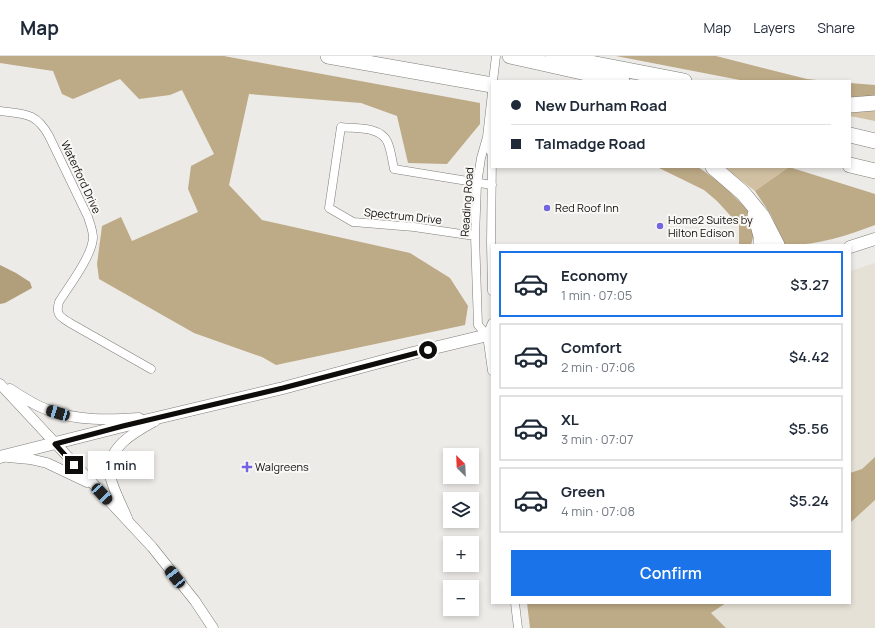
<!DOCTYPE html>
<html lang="en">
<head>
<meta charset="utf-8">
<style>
	:root { --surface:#fff; --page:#f6f6f7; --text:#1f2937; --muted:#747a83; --line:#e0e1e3; --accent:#1a73e8 }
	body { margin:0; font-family:Manrope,sans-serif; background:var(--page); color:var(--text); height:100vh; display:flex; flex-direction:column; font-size:15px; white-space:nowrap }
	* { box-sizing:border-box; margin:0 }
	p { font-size:13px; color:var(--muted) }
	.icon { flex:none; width:22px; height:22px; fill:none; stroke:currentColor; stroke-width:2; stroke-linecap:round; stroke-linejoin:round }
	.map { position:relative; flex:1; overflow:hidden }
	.details { position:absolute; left:491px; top:188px; width:360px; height:360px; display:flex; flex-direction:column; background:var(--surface); border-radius:0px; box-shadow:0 2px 6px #0003 }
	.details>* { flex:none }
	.banner { position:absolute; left:491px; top:24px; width:360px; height:88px; border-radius:0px; box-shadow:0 2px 6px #0003; display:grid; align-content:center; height:88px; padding:0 20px; background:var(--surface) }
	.needle { width:26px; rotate:336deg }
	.controls { position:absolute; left:443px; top:392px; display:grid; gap:8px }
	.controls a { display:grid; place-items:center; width:36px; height:36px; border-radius:0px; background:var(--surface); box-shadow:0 2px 6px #0003; font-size:20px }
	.end { position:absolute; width:18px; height:18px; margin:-9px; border:5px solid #0e0d0c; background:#fff; box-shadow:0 0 0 2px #fff }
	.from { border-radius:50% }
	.bubble { position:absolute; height:28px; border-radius:0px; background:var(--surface); box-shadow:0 2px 6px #0003; font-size:13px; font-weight:600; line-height:28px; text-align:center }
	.car { position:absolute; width:12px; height:24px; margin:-12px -6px; border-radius:5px; box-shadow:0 0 3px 1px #0007; background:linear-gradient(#222 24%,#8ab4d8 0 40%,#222 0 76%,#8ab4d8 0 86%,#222 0) }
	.banner b { display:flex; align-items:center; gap:14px; height:38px; font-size:15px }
	.banner b+b { border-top:1px solid var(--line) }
	.banner i { width:10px; height:10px; background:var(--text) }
	ul { padding:7px 0 0; list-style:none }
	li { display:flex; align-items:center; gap:12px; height:66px; margin:0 8px 6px; padding:0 12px; border:2px solid var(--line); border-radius:0px }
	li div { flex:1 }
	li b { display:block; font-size:15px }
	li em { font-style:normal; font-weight:600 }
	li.current { border-color:var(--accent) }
	li>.icon { width:36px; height:36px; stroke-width:1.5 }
	.primary-button { display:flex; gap:8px; margin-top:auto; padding:8px 20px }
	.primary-button a { flex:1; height:46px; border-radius:0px; background:var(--accent); color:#fff; font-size:16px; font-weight:600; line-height:46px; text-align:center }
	header { display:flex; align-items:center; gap:24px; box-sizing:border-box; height:56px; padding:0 20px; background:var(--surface); border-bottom:1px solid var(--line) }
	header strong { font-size:19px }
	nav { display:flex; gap:22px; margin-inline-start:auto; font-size:14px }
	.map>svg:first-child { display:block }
	.built { fill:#e6e1d6 }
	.green { fill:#d1c1a2 }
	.forest { fill:#bdaa86 }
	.water { fill:#b19f7b }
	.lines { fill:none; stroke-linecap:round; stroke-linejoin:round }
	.minor-casing { stroke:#7e7d79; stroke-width:9 }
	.tertiary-casing { stroke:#7e7d79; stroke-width:11 }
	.secondary-casing { stroke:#7e7d79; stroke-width:13 }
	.motorway-casing { stroke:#7e7d79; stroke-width:16 }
	.minor { stroke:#fff; stroke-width:8 }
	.tertiary { stroke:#fff; stroke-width:10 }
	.secondary { stroke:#fff; stroke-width:12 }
	.motorway { stroke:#fff; stroke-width:15 }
	.route { stroke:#0e0d0c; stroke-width:5 }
	.poi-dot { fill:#7364df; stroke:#faf8f5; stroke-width:1.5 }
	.labels { text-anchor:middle; stroke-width:4; stroke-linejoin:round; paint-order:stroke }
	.street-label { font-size:11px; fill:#0e0d0c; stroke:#faf8f5 }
	.poi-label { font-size:11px; fill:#0e0d0c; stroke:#faf8f5; text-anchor:start }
</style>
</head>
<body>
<header>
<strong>Map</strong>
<nav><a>Map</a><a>Layers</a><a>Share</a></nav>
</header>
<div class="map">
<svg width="875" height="572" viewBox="0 0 875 572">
	<rect width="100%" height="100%" fill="#edebe7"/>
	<path class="built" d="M875 207V572H726L711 557 726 547H850V215Z"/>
	<path class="green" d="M875 53V65L850 60V54Z
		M723 111H789L755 135Z"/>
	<path class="forest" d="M0 0H224L480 47V68L447 108 408 107 397 60 361 47 249 38 229 129 262 164 410 197 450 222 468 250 465 269 276 309 262 301 194 277 99 223 97 208 102 170 121 161 132 185 198 156 188 133 191 110 214 98 182 34 170 39 139 43 120 23 73 43 62 38 53 15 0 7Z
		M616 0H716L807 23 828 25H745Z
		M850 27 875 29V42H850Z
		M657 111H698L721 127 748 154 754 178 751 189H739V169L717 145 704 134Z
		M789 111 875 138V169C847 180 814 190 784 189L771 159 755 135Z
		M875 401V444L850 467V417L862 413Z
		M527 547H726L711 557 726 572H530Z"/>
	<path class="water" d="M0 209 16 217 30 226 32 232 5 247 0 248Z"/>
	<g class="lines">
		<defs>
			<path id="minor" d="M493 25 496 0
				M0 55C24 58 36 56 49 80L88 161C90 168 93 174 93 182 92 200 69 230 59 246 55 259 61 261 70 267L151 313
				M487 81 492 100 491 187 492 235
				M475 180 414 171 353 166 329 152 341 71C356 73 379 70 387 85 391 93 392 104 394 113L492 129
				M487 279 478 269 475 180 477 128 481 102 487 81 492 37
				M487 279 492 315
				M487 279 492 267
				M515 547 518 572"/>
			<path id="tertiary" d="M0 328 152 491 195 545 213 572
				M10 333C22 341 34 349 48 354 77 365 108 364 139 362
				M8 401 30 403 47 407 87 426
				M127 462C122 450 112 431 110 419 106 391 135 376 155 365"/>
			<path id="secondary" d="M850 191 875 183
				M0 401 123 370 283 332 413 297 492 278"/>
			<path id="motorway" d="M328 0 492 29
				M510 0 622 25
				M554 0 684 25
				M850 49 875 47
				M850 79 875 85
				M850 109 875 115
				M713 111 743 137 762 160 777 189
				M755 159 761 180V189"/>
		</defs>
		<use href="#minor" class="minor-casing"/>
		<use href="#tertiary" class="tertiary-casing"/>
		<use href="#secondary" class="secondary-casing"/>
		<use href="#motorway" class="motorway-casing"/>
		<use href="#minor" class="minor"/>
		<use href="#tertiary" class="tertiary"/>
		<use href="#secondary" class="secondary"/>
		<use href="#motorway" class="motorway"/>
	</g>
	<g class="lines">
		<path class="route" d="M74 409 55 388 123 370 283 332 428 294"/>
	</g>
	<g class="poi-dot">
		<circle cx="547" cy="152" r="4"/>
		<circle cx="660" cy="170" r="4"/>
		<path d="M245 405h4v4h4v4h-4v4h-4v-4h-4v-4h4z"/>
	</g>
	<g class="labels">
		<g class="street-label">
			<text transform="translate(81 121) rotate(65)" y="4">Waterford Drive</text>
			<text transform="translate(467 146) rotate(-86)" y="4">Reading Road</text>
			<text transform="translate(403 160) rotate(6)" y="4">Spectrum Drive</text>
		</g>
		<g class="poi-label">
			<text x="555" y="156">Red Roof Inn</text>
			<text x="668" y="168">Home2 Suites by<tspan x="668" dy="13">Hilton Edison</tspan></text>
			<text x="255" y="415">Walgreens</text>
		</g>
	</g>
</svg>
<div class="controls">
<a><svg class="needle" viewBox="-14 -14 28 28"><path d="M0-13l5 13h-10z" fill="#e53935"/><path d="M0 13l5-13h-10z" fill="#747a83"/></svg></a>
<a><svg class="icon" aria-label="layers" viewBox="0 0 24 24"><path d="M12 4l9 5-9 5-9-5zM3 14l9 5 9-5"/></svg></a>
<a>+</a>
<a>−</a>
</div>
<i class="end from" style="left:428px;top:294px"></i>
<i class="end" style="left:74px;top:409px"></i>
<div class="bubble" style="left:88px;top:395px;width:66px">1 min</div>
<i class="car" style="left:58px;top:357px;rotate:286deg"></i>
<i class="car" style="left:102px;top:438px;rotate:137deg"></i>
<i class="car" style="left:175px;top:521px;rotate:322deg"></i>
<div class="banner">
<b><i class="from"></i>New Durham Road</b>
<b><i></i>Talmadge Road</b>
</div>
<section class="details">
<ul>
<li class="current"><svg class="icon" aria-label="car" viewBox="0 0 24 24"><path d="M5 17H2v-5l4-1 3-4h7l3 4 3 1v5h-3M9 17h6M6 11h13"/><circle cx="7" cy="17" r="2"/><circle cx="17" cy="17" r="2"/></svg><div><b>Economy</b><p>1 min · 07:05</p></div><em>$3.27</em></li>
<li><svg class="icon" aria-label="car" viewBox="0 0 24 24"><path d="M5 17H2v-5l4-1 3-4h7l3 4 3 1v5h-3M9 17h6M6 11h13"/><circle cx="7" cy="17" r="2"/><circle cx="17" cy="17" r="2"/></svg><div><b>Comfort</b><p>2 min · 07:06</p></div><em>$4.42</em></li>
<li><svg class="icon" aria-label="car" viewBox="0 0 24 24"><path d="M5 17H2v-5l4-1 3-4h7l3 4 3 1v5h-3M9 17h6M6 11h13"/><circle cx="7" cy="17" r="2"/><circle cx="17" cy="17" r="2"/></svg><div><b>XL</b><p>3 min · 07:07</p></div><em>$5.56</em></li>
<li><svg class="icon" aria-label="car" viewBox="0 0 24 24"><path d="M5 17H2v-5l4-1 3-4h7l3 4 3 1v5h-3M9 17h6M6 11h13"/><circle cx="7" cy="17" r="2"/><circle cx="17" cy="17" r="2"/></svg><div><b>Green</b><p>4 min · 07:08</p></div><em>$5.24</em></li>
</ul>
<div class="primary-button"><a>Confirm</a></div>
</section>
</div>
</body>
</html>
